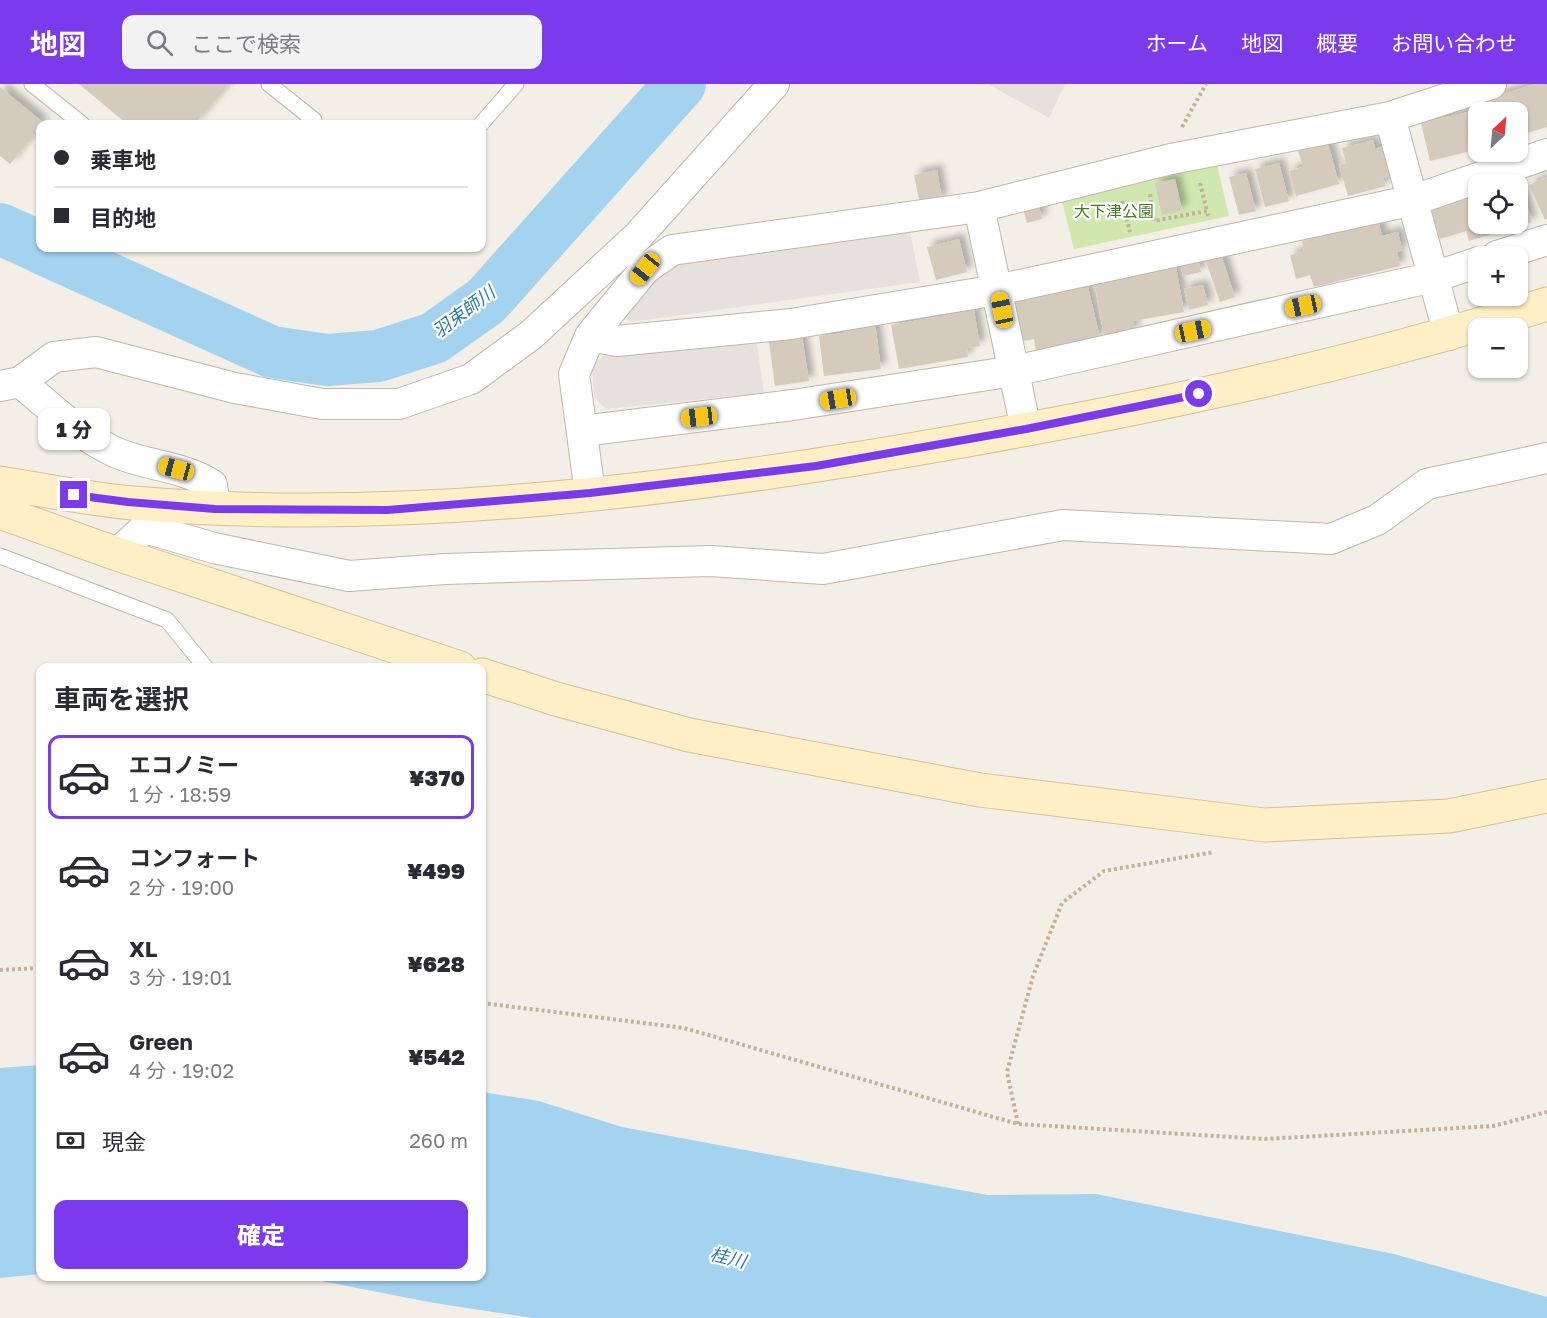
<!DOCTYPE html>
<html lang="ja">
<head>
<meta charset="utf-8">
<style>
	:root { --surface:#fff; --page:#f2f2f3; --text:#2b2b33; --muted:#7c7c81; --line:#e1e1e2; --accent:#7c3aed }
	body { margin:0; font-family:"Golos Text","Noto Sans JP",sans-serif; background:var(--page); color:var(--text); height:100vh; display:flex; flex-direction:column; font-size:22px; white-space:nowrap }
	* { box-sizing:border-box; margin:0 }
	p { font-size:20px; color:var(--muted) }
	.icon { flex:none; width:33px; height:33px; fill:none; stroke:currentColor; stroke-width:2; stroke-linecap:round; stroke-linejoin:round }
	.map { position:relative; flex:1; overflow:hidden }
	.panel { position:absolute; left:36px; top:579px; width:450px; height:618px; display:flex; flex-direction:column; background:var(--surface); border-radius:12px; box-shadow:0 2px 4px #0004 }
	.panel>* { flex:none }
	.banner { position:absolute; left:36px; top:36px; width:450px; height:132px; border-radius:12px; box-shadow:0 2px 4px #0004; display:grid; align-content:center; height:132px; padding:0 18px; background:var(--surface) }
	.needle { width:39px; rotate:26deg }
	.controls { position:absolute; left:1468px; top:18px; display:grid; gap:12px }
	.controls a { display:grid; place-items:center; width:60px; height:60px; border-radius:12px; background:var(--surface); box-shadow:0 2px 4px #0004; font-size:30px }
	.end { position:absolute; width:27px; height:27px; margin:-14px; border:8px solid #7c3aed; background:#fff; box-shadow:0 0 0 3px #fff }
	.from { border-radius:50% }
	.bubble { position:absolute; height:42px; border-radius:12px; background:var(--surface); box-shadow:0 2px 4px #0004; font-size:20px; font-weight:800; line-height:42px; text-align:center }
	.car { position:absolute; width:18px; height:36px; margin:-18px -9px; border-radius:8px; box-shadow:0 0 4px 2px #0007; background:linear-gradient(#f5c518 24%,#345 0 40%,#f5c518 0 76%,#345 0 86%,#f5c518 0) }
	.banner b { display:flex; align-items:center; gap:21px; height:57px; font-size:22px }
	.banner b+b { border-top:2px solid var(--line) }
	.banner i { width:15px; height:15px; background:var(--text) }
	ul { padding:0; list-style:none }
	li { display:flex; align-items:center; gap:18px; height:84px; margin:0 12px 9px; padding:0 6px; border:3px solid transparent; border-radius:12px }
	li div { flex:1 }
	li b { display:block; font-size:22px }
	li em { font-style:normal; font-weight:800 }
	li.selected { border-color:var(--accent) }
	li>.icon { width:54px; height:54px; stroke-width:1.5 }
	h2 { padding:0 18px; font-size:27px; line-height:72px }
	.pay { display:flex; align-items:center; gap:15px; height:66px; padding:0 18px; font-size:22px }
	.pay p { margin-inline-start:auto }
	.cta { display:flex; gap:12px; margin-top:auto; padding:12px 18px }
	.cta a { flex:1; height:69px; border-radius:12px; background:var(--accent); color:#fff; font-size:24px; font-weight:800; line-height:69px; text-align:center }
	header { display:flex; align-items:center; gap:36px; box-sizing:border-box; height:84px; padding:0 30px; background:var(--accent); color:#fff }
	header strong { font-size:28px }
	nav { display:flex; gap:33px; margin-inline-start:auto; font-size:21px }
	.search { width:420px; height:54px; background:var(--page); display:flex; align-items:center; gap:15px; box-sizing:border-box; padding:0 21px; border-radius:12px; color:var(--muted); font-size:22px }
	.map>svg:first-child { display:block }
	.industrial { fill:#e6e1dc }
	.green { fill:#d0e7b0 }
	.water { fill:#a4d3ef }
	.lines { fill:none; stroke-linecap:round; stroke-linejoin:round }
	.river { stroke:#a4d3ef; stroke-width:52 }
	.building { fill:#d5cbbd; filter:url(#shadow) }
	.lane-casing { stroke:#bfb7aa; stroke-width:17 }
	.street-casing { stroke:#bfb7aa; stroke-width:32 }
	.secondary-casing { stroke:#d3c298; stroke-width:35 }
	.path { stroke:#c0b29b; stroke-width:4; stroke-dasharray:3 3; stroke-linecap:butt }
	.lane { stroke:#fff; stroke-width:15 }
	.street { stroke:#fff; stroke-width:30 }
	.secondary { stroke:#feefc7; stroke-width:33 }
	.route { stroke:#7c3aed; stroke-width:8 }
	.labels { text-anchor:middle; stroke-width:4.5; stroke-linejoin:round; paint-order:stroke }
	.park-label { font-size:16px; fill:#4a782a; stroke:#fff }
	.water-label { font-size:18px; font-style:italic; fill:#2e79a9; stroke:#fff }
</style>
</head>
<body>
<header>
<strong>地図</strong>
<div class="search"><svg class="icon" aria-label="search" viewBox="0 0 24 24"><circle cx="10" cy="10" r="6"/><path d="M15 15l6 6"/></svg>ここで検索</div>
<nav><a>ホーム</a><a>地図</a><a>概要</a><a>お問い合わせ</a></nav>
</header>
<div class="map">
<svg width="1547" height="1234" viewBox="0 0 1547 1234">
	<defs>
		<filter id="shadow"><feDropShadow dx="5.5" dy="-5.5" stdDeviation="3" flood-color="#0004"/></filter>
	</defs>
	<rect width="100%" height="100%" fill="#f3efe7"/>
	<path class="industrial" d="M988 0H1065L1049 34Z
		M909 143 920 198 630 238 617 231 655 190 688 172Z
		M756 253 764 309 606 325 594 313 592 282 608 268Z"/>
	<path class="green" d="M1216 76 1229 132 1074 165 1060 109Z"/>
	<path class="water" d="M40 981V1190L0 1194V984Z
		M482 1008 539 1017 622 1043 987 1111 1096 1110 1394 1170 1547 1213V1234H533L434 1219 301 1193 482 1192Z"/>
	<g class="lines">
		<path class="river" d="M0 145 40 163
			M41 164 272 268 327 276 378 272 434 254 486 217 680 0"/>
	</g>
	<path class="building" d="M79 0H229L195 40H127Z
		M1535 0 1547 1V43L1518 52V28H1494L1490 14Z
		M0 3 45 40H40V44L10 80 0 72Z
		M1481 25 1479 65 1430 77 1421 39Z
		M1373 56 1375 65 1384 62 1393 91 1383 94 1386 102 1348 112 1339 81 1346 79 1342 64Z
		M1328 59 1339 100 1296 112 1289 87 1303 83 1298 67Z
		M1279 79 1289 117 1265 123 1255 85Z
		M937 86 942 116 920 120 914 91Z
		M1246 89 1256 127 1239 131 1229 93Z
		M1547 93V135L1545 136 1529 101Z
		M1175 95 1182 126 1162 131 1155 99Z
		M1520 98 1532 138 1469 157 1466 147 1440 155 1430 125 1479 110V140H1518Z
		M1037 116 1042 135 1027 139 1022 121Z
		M1377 132 1382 152 1398 148 1402 166 1397 168 1400 182 1314 203 1310 191 1296 195 1290 171 1304 167 1302 157 1318 153 1317 147Z
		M959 155 967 188 936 196 927 163Z
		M1220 167 1235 213 1220 218 1204 172Z
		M1197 171 1201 188 1183 192 1179 175Z
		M1176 183 1184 228 1133 237 1135 247 1104 252 1094 197Z
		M1203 201 1208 221 1189 226 1184 205Z
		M1088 203 1100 254 1036 267 1034 255 1018 258 1008 213 1050 204 1052 211Z
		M974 226 980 262 967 264 968 273 899 285 891 241Z
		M875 238 881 285 824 292 819 252 844 249 843 242Z
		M801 246 809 297 775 302 768 251Z"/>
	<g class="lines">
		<defs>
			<path id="lane" d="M32 0 82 40
				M269 0 314 36
				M481 40 516 0
				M0 472 167 536 206 584"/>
			<path id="street" d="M1390 33 1449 251
				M979 123 1026 345
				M1497 172 1547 156
				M590 252 617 257 791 240 997 206 1414 116 1547 70
				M20 298C50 323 81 353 117 369 148 382 183 382 212 401L215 425
				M0 302 20 298 54 273 96 268 235 304 322 320H399L471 295 531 251 638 152 774 0
				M582 347 793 321 1014 287 1434 193 1479 178
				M590 409 574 290 590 252 645 185 672 166 979 123 1171 75 1390 33 1491 0
				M117 470 145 444 214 464 349 492 445 485 711 477 823 485 1063 441 1331 455 1377 436 1427 400 1547 374"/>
			<path id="secondary" d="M0 399C44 406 88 415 133 419 403 442 690 405 956 358 1155 323 1354 281 1547 220
				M0 428 117 470 460 584
				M482 591 556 615 689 651 980 706 1264 741 1449 732 1547 712"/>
		</defs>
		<use href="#lane" class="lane-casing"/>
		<use href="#street" class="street-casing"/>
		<use href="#secondary" class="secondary-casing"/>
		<path class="path" d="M1182 43 1206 0
			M1200 99 1207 127
			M1150 110 1154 137 1207 127 1208 132
			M1122 117 1130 148
			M0 886 40 884
			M482 919 684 944 1018 1040 1265 1055 1493 1042 1547 1028
			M1018 1040 1007 988 1033 892 1062 819 1104 787 1214 768"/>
		<use href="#lane" class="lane"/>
		<use href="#street" class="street"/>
		<use href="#secondary" class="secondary"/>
	</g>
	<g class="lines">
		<path class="route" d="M74 411 128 418 215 425 388 426 590 409 816 382 1026 345 1199 310"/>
	</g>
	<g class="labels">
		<g class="park-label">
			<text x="1114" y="133">大下津公園</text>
		</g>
		<g class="water-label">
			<text transform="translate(464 228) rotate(-37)" y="6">羽束師川</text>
			<text transform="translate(728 1174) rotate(14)" y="6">桂川</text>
		</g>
	</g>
</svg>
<div class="controls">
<a><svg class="needle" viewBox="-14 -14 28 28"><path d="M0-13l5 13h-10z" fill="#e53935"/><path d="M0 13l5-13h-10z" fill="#7c7c81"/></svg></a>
<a><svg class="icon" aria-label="locate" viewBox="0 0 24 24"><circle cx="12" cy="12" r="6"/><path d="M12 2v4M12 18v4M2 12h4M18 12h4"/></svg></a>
<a>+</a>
<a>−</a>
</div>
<i class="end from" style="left:1199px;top:310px"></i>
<i class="end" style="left:74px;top:411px"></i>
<div class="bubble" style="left:38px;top:324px;width:72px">1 分</div>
<i class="car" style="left:645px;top:185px;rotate:219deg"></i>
<i class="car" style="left:1303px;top:222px;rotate:258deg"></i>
<i class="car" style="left:1002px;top:226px;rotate:348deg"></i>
<i class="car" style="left:1193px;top:247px;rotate:78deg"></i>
<i class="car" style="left:838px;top:315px;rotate:261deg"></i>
<i class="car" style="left:699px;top:333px;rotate:263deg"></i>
<i class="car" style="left:176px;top:385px;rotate:285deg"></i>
<div class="banner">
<b><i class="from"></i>乗車地</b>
<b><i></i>目的地</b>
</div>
<section class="panel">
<h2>車両を選択</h2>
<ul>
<li class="selected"><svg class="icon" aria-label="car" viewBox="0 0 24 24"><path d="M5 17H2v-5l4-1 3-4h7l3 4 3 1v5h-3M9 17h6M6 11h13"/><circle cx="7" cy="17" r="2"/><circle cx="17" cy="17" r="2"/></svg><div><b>エコノミー</b><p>1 分 · 18:59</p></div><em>¥370</em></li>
<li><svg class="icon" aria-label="car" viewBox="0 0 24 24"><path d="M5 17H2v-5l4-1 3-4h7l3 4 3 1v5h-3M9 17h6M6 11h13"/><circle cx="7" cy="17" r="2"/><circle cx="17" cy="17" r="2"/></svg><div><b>コンフォート</b><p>2 分 · 19:00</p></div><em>¥499</em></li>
<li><svg class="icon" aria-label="car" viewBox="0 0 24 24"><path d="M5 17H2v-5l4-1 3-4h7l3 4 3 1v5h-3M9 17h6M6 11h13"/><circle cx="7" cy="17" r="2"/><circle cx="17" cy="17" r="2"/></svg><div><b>XL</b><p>3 分 · 19:01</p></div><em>¥628</em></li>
<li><svg class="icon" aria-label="car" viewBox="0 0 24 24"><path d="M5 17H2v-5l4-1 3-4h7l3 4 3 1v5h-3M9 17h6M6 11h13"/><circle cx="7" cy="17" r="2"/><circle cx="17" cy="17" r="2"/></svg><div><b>Green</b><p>4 分 · 19:02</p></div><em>¥542</em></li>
</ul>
<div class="pay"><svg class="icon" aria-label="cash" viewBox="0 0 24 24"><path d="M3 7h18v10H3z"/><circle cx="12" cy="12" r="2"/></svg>現金<p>260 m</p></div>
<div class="cta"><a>確定</a></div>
</section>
</div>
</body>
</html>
